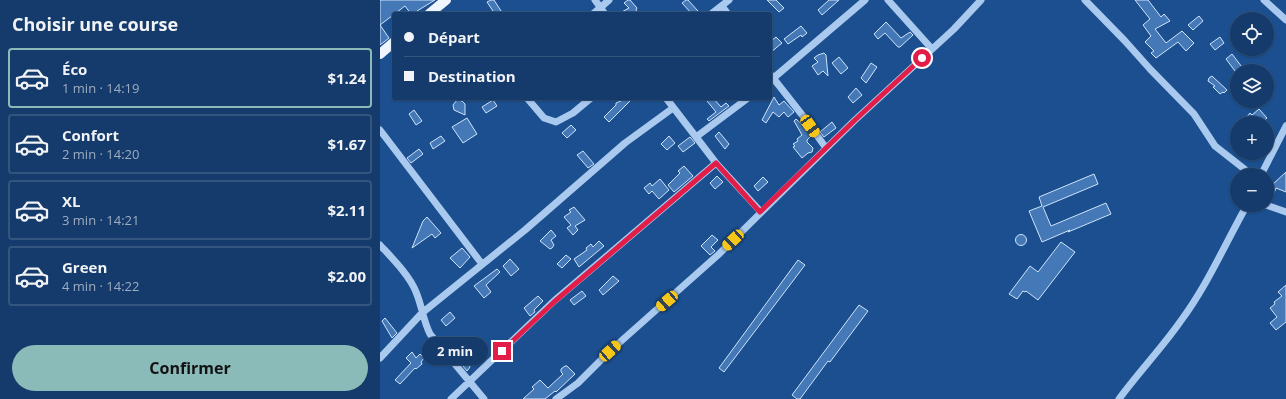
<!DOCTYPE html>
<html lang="fr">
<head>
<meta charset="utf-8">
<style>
	:root { --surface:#143b6b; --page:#1d4271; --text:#f1f3f6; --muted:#9dadc1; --line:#33557e; --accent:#8bbbb9 }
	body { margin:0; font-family:"Open Sans",sans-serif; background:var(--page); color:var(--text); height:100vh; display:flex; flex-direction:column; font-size:15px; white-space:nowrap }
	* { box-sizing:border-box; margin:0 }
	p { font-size:13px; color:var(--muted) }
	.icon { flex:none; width:22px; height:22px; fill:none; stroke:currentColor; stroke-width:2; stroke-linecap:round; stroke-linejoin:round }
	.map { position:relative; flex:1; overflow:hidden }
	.details { display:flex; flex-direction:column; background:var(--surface); width:380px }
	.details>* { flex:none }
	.guide { position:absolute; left:12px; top:12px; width:380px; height:88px; border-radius:4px; box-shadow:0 1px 3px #0004,0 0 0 1px var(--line); display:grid; align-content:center; height:88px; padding:0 12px; background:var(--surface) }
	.tools { position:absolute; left:850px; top:12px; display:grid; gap:8px }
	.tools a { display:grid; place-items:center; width:44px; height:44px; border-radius:50%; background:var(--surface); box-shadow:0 1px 3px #0004,0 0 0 1px var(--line); font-size:20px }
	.end { position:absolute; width:18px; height:18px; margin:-9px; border:5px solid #e11d48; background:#fff; box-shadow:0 0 0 2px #fff }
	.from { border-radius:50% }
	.bubble { position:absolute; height:28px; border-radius:14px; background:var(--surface); box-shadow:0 1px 3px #0004,0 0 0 1px var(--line); font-size:13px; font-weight:700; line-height:28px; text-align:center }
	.car { position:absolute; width:12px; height:24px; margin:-12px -6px; border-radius:5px; box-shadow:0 0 3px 1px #0007; background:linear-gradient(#f5c518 24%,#345 0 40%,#f5c518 0 76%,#345 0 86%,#f5c518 0) }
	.guide b { display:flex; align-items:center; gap:14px; height:38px; font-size:15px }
	.guide b+b { border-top:1px solid var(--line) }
	.guide i { width:10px; height:10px; background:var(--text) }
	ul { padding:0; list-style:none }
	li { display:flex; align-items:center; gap:12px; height:60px; margin:0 8px 6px; padding:0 4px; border:2px solid var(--line); border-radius:4px }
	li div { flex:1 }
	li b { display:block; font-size:15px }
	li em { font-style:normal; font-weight:700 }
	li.current { border-color:var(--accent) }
	li>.icon { width:36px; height:36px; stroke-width:1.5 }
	h2 { padding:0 12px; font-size:18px; line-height:48px }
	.action { display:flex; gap:8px; margin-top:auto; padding:8px 12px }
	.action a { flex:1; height:46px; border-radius:24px; background:var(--accent); color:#111; font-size:16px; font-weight:700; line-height:46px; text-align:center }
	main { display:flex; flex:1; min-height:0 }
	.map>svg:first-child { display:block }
	.building { fill:#4478b7; stroke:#cfe3fa }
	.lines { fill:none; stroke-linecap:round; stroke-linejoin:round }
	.minor { stroke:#a9c9ee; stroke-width:7 }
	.major { stroke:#f0f6ff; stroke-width:10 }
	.route { stroke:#e11d48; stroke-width:5 }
</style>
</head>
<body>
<main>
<section class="details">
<h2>Choisir une course</h2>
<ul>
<li class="current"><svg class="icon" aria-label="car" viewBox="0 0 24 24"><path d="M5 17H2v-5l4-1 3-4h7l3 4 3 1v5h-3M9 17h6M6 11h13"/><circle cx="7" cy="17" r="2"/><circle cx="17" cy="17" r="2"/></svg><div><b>Éco</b><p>1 min · 14:19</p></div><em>$1.24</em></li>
<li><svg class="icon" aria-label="car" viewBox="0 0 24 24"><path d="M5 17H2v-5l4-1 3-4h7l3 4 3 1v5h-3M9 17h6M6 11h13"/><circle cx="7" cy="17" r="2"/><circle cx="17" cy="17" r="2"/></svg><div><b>Confort</b><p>2 min · 14:20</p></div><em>$1.67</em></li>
<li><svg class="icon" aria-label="car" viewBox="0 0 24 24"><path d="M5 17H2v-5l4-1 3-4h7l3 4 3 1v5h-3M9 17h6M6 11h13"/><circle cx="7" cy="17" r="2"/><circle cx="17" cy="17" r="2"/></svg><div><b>XL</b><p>3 min · 14:21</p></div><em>$2.11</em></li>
<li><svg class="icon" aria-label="car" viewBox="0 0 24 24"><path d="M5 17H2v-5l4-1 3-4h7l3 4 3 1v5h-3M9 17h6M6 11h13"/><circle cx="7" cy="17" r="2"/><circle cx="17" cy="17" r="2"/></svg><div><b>Green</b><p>4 min · 14:22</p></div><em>$2.00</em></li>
</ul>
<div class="action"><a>Confirmer</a></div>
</section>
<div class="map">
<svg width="906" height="399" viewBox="0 0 906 399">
	<rect width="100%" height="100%" fill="#1b4f8f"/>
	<path class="building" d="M0 0H55L37 11 40 14H31L25 6 0 25Z
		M111 0H114L123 14H115L107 2Z
		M248 0H250L257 8 256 10 259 14H238L249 8 244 3Z
		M306 0H308L318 11 314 14H312L302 3Z
		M387 0H396L404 8 399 12Z
		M449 0H459L442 15 438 10Z
		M755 0H768L781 17 784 14 790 21 775 29 786 43 802 31 814 43 806 51 798 42 776 58 771 53 774 51 765 42 771 36 763 25 770 19Z
		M819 16 823 21 813 30 808 25Z
		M506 22 521 38 530 32 533 35 520 47H518L505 33 498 39 494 34Z
		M0 25 9 38 0 45Z
		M421 26 427 33 422 37 421 35 408 44 404 39Z
		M396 37 402 43 390 53V42Z
		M840 37 844 43 835 50 830 44Z
		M444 53 446 55 448 76 443 71 438 75 432 66 438 62 434 58 438 55Z
		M852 54 865 71H855L846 59Z
		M459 57 468 68 461 74 452 63Z
		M491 63 497 67 486 83 481 78Z
		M832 76 847 90 844 93 843 92 840 94 833 87 835 86 828 81 829 78Z
		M476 88 482 95 473 103 468 97Z
		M394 97 399 105 404 101 414 112 408 117 404 112 399 117 393 112 386 123 382 120Z
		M248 98H253L229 122 224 117 236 105V103Z
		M331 98H333L341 107 346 103 349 106 329 121 327 119 336 112 327 101Z
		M77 100 82 101 85 104V115L74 110 73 105Z
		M113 100 117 106 106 113 102 107Z
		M879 109 887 118 881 123H868L865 119 870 113 872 115Z
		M34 110 42 121 36 125 29 114Z
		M87 118 97 134 83 143 72 127Z
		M416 119 425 127 431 136 427 140V142L433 148 432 152 428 153 422 158 413 147 415 146 413 144 418 141 417 139 422 135 414 121Z
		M452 122 456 128 444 137 440 132Z
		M191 125 196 130 187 138 182 133Z
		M339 132 349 144 345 149 335 136Z
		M61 136 65 141 53 149 50 143Z
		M289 136 295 143 287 150 281 144Z
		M310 137 315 143 303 152 298 146Z
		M39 149 43 154 31 163 27 158Z
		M203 151 214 164 208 168 197 155Z
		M304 166 313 176 294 192 288 185 300 173 298 171Z
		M906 172V192L896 188 894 193 888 191 891 184 892 185Z
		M714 174 718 184 663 207 671 226 726 203 731 214 688 232 690 230 662 242 649 211 662 206 659 197Z
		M337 176 343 182 335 189 330 183Z
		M383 177 388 182 378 191 374 186Z
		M280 179 289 190 279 199 272 191 269 194 264 188 270 183 272 186Z
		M194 207 205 220 195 226 198 230 193 235 187 228 191 225 184 217 191 212 189 210Z
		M47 217 61 233 55 238 52 234 32 248 43 221Z
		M171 230 176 236 171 240 174 245 172 248 170 249 160 241Z
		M635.5 240a5.5 5.5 0 1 1 11 0a5.5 5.5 0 1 1-11 0Z
		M332 235 338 240 331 247 335 251 330 255 321 246Z
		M219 241 224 246 199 267 194 259 207 250 206 248 211 244 213 247Z
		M681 242 695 252 658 300 646 291 645 292 643 291 637 299 629 294 650 266 658 272Z
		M82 248 90 257 80 268 70 258Z
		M186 255 191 259 182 268 177 264Z
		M130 259 139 269 131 276 123 266Z
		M418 260 425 265 344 372 339 368Z
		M117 269 120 272 106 285 111 292 104 298 94 286Z
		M233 276 239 281 223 295 219 290Z
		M906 285V322L896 330 890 323 897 317 890 308 895 304 894 302 902 296 898 292Z
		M202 291 206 296 194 305 190 300Z
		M158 296 163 301 154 310 155 312 150 316 144 308Z
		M479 305 488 311 450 362 448 361 420 399H417L412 395Z
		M70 312 75 318 66 326 61 320Z
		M5 318 17 333 12 338 2 321Z
		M92 342 98 348 92 353 97 359 89 365 90 367 87 371 78 360 83 355 81 352Z
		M32 352 36 358 40 354 44 358 41 362 42 364 36 369 35 368 20 384 15 380 31 363 26 358Z
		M185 366H187L195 374 176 392 175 391 165 399H143L154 389 152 387 160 380 168 388 183 374 181 372V369Z"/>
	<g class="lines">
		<path class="minor" d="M215 0 225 14
			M508 0 552 49
			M705 0 745 41 770 69 814 114 835 146 872 175
			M884 0 906 20
			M342 6 348 14
			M213 14 229 0
			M331 14 349 0
			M390 74 423 116 446 148
			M390 81 485 0
			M147 98 164 118 176 122 193 113 211 98
			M286 98 336 163 381 212
			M0 130 102 264
			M316 137 368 98
			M881 175 906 126
			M886 205 906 212
			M0 245C12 258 30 276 36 292 42 306 43 320 50 334L104 399
			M0 358 42 313 145 230 245 143 293 108
			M71 399 174 301 336 163
			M176 399 198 383 230 351 338 255 475 120 574 29 601 0
			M739 399C758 373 781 349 800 322 827 286 845 244 867 205"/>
		<path class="major" d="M49 14 66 0
			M0 54 14 42"/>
	</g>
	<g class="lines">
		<path class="route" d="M122 351 174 302 336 163 380 212 475 120 542 58"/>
	</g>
</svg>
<div class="tools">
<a><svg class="icon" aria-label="locate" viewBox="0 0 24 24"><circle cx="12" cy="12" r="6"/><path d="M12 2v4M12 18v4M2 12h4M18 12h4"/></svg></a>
<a><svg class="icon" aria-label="layers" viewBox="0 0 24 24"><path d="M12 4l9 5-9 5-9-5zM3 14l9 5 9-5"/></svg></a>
<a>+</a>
<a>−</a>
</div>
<i class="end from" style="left:542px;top:58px"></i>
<i class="end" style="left:122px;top:351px"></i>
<div class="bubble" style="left:42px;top:337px;width:66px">2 min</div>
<i class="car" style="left:430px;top:126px;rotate:145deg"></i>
<i class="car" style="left:353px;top:240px;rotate:227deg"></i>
<i class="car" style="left:287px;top:301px;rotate:229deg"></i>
<i class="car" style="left:230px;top:351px;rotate:48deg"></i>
<div class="guide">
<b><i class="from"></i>Départ</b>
<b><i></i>Destination</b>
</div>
</div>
</main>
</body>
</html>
